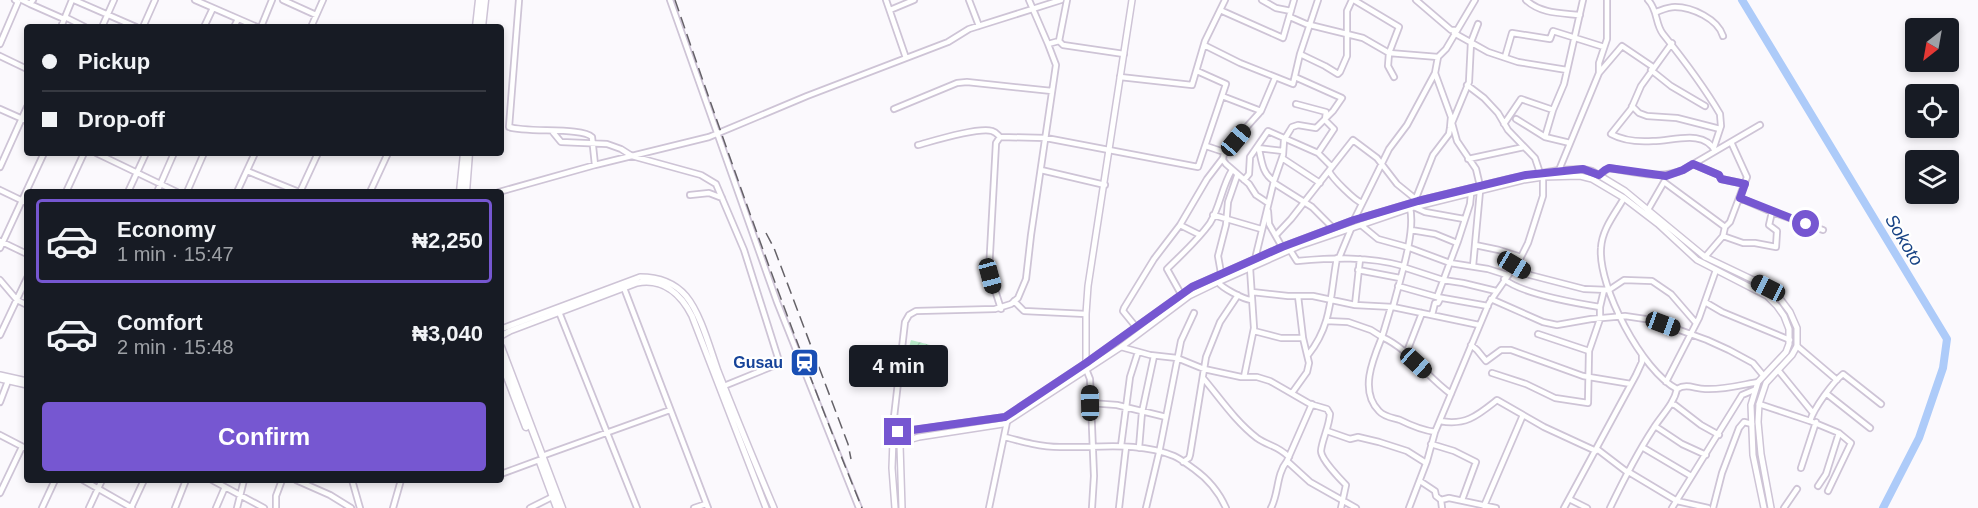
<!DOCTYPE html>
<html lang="en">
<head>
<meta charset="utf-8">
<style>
	:root { --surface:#171b24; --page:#242831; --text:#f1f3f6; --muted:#9ea1a6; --line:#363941; --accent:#7657d1 }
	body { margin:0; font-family:Arial,sans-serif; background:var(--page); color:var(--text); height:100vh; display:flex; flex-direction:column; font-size:22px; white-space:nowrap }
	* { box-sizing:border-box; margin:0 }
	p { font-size:20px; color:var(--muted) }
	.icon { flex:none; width:33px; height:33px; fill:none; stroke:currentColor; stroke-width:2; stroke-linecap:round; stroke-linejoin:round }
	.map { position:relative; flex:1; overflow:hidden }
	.side { position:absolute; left:24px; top:189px; width:480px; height:294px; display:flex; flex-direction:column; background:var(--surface); border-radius:6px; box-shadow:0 3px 9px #0003 }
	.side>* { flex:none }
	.banner { position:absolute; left:24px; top:24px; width:480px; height:132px; border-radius:6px; box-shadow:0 3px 9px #0003; display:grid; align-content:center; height:132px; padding:0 18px; background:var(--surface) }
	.needle { width:39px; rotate:211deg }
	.buttons { position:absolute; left:1905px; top:18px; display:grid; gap:12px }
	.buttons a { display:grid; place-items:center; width:54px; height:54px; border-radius:6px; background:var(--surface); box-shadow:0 3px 9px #0003; font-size:30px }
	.end { position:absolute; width:27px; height:27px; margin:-14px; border:8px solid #7657d1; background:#fff; box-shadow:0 0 0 3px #fff }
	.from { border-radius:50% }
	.bubble { position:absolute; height:42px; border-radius:6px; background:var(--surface); box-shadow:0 3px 9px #0003; font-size:20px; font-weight:600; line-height:42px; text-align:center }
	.car { position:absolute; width:18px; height:36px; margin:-18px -9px; border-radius:8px; box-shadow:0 0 4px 2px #0007; background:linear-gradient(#222 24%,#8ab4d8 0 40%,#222 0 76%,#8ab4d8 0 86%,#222 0) }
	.banner b { display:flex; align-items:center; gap:21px; height:57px; font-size:22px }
	.banner b+b { border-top:2px solid var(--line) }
	.banner i { width:15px; height:15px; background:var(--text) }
	ul { padding:10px 0 0; list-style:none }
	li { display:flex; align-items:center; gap:18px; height:84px; margin:0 12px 9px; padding:0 6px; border:3px solid transparent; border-radius:6px }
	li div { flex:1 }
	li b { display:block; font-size:22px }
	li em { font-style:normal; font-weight:600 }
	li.current { border-color:var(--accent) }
	li>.icon { width:54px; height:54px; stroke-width:1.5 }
	.button { display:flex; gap:12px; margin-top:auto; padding:12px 18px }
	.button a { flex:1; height:69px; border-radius:6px; background:var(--accent); color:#fff; font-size:24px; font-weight:600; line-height:69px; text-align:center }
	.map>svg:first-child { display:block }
	.forest { fill:url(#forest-crowns) }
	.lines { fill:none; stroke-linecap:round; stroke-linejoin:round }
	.river { stroke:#adcbf9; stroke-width:8 }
	.minor-casing { stroke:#cec4d6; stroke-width:8 }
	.tertiary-casing { stroke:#cec4d6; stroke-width:8 }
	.secondary-casing { stroke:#cec4d6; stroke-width:9 }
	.minor { stroke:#fff; stroke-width:4.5 }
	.tertiary { stroke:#fff; stroke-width:5 }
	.secondary { stroke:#fff; stroke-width:6 }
	.rail { stroke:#656268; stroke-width:1.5; stroke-dasharray:12 6; stroke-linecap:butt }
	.route { stroke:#7657d1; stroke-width:8 }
	.labels { text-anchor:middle; stroke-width:4.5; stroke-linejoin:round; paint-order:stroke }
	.transit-label { font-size:16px; font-weight:bold; fill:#164399; stroke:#fff; text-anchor:end }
	.water-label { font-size:18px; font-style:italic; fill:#184385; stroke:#fff }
</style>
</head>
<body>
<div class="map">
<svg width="1978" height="508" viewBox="0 0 1978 508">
	<defs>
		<pattern id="forest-crowns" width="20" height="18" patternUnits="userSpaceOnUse" patternTransform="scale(1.5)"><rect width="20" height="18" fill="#beefce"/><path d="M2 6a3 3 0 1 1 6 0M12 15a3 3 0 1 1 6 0" fill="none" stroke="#a4cdb2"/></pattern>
	</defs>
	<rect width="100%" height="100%" fill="#fbf9fd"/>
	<path class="forest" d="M911 340 938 347 931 373 904 366Z"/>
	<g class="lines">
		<path class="river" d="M1742 0 1947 339 1943 368 1919 438 1883 508"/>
		<defs>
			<path id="minor" d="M22 0 30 4 33 0
				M74 0 136 27
				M195 0 257 27
				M283 0 316 15
				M519 0 509 127C527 133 582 127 592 137L595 165
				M670 0 777 302 859 508
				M886 0 906 58
				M969 0 979 26
				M1262 0 1276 8 1291 11
				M1354 0 1399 27 1389 53 1388 66 1394 77
				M1416 0 1451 30H1456
				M1526 0C1541 14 1561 13 1580 15
				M1648 0C1658 10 1655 24 1663 34 1683 59 1703 85 1720 114L1721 126 1714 147
				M30 4 64 19
				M890 10 914 0
				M1220 10 1283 38 1294 0
				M1656 12C1662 10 1668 7 1675 7 1692 7 1718 19 1723 36
				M65 17 85 27
				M1290 17 1306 24 1363 38 1389 53 1438 57
				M1478 24 1471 42 1469 82 1452 123 1457 141 1476 169 1480 186
				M61 27 72 0
				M102 27 114 0
				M143 27 155 0
				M204 27 213 8
				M234 27 238 19
				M261 27 272 0
				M311 27 323 0
				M1454 33 1488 52 1518 62 1567 70
				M1059 41 1067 0
				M1672 43 1641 86 1631 109 1611 134C1624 141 1639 142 1653 141 1673 141 1704 129 1715 151
				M0 44 18 2 15 0
				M1048 44 1059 41 1063 45 1124 54
				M1204 45 1240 63 1293 84 1300 54 1318 0
				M1300 54 1325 66 1338 74 1340 72 1347 56V11L1352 0
				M0 56 27 69
				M1505 57 1512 33 1550 39 1553 31 1604 47
				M1651 70 1671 86 1705 106
				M1599 73 1622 46 1653 67
				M1120 77 1192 85 1205 41 1225 0
				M1467 85 1484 98 1498 113 1508 130 1535 158 1540 173
				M1222 96 1261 111
				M1296 104 1326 112 1325 120 1334 129 1318 153 1332 167
				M1632 106 1639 113 1647 116 1677 118 1720 129
				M0 109 27 121
				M894 109 957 83 967 82 1052 91
				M1516 119 1545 137 1570 143
				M1504 124 1521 99 1553 110
				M552 131 561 142 607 144 621 149 632 156 701 175 716 184 744 250 779 361 778 364 724 386
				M1545 137 1553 110 1564 84 1583 0
				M918 145C933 141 978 127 992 131 996 132 997 134 1000 137
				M1206 146 1224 152
				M1258 146C1262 159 1261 173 1274 181
				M1258 148 1283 151
				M96 153 177 192
				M1282 158 1320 183
				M1468 159 1524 147
				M1693 164 1719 175 1721 179 1745 184
				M0 167 27 107
				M1041 170 1105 185
				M1559 170 1599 73V63L1607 39V0
				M247 171 299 192
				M1329 171C1332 178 1355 201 1362 203
				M1599 175 1609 168C1634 172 1660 180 1683 170L1760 125
				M1244 180 1249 174 1250 157 1268 131 1318 153
				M1664 182 1725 227
				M1274 183 1312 207 1333 228
				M0 190 27 203
				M66 192 84 153
				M128 192 146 153
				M157 192 174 153
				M187 192 204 153
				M237 192 255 153
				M300 192 318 153
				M370 192 388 153
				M499 192 595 165 709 137 807 96 948 42 969 29 1061 0
				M690 195 709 193 722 198
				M1416 198 1433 155 1449 134 1450 128 1451 117 1435 73
				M1624 198C1615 214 1602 229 1601 248 1598 287 1642 371 1677 389
				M1740 198 1772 212 1823 230
				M1268 203 1256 195 1249 184 1226 164 1223 160 1224 152 1261 111 1275 78
				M1414 207 1425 212 1464 219
				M1649 208 1664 182
				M1268 211 1269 224 1282 247
				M1213 215 1261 229
				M1354 220 1389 149 1407 125 1435 73 1438 57 1446 49 1475 0
				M1180 225 1200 235
				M1361 225 1378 239 1407 247
				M1411 230 1435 234 1457 243
				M1276 235 1291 219 1353 140 1377 158 1397 184 1418 201
				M1723 236 1743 243H1755L1776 247 1777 231 1769 225 1772 212
				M0 241 27 254
				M1475 245 1499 250 1521 257
				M1407 247 1450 263 1488 269 1507 275
				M0 248 44 153
				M1290 250 1297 261C1333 258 1368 256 1403 266
				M1705 257 1723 236 1725 227 1730 222 1747 177 1731 142
				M1339 258 1351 229
				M1255 259 1274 181 1283 155 1284 140 1292 127 1298 125 1316 128 1333 111 1342 98 1295 77
				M1514 265 1530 275 1584 289 1609 290 1624 280 1652 281 1671 294 1696 323
				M1473 266 1480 191
				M1403 267 1443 280 1463 283 1496 291
				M1358 270 1400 278
				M1221 273 1218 256 1226 225 1228 202 1237 176
				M1504 279C1522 294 1575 303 1600 307
				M0 280 17 300 27 305
				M1218 282C1222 288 1243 299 1251 300
				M1398 286 1437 297 1488 306
				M624 288 708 508
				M1252 292 1288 296H1313L1355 305 1393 307 1479 325
				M1181 294 1167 269C1182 254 1198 240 1210 223 1220 207 1222 186 1232 170
				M1491 299 1543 322 1557 325 1591 319 1625 316 1652 320 1707 340 1729 350 1753 363 1763 375
				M1014 301 1024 311 1086 314
				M1705 302 1722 312 1790 340
				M1355 305 1360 259
				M1391 307 1382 337C1409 349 1427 377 1451 394
				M1393 307C1399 282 1416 233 1410 208
				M1001 309 989 271 996 143 1000 137 1046 138 1198 167 1226 84 1197 71
				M559 312 637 508
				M1432 315 1435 303H1438L1440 299 1437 297 1458 241 1470 204 1471 194
				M1326 321 1348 322 1371 330 1382 337C1373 359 1359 391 1379 411 1384 417 1394 418 1400 420 1412 426 1422 430 1435 432
				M1136 327 1123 311 1124 308 1154 259 1180 225 1207 179 1223 158
				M1254 331 1281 338H1303
				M1538 334 1589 351
				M0 335 27 278
				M1471 345 1477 350 1486 361 1501 350H1511L1583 376 1631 384
				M1797 346 1837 380
				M1121 347 1150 355 1177 358 1204 369 1241 377H1257L1270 381 1310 404 1327 409 1330 414C1329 427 1322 440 1321 451 1321 459 1340 479 1346 485L1341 508
				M1406 354 1422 313
				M1308 355C1333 324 1330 294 1337 258
				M1086 369 1090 379 1094 476 1092 508
				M1778 370 1813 413
				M1492 373 1526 384 1555 398 1588 403 1589 351 1600 319V307L1604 290
				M1244 377 1254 328 1250 268
				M1203 378C1220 398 1235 421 1257 438 1268 446 1277 445 1289 457
				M1666 382 1699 318 1716 270
				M1292 393 1307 372 1309 363 1303 338 1298 296
				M1827 394 1870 428
				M0 402 8 381
				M1090 403 1117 405 1166 417
				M1671 404 1675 405 1701 425 1719 435
				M1759 404 1810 421
				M1440 421C1466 426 1478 415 1497 400L1544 427 1596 451
				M1655 426 1682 444 1706 455
				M1327 431 1350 439 1358 437 1379 442 1407 451 1426 463
				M896 433 894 417 905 322 909 315 916 311 995 309 1011 304 1018 298 1026 279 1031 235 1056 65 1048 44 1029 0
				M0 435 27 449
				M1005 437C1023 442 1041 447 1060 447 1098 448 1138 441 1174 456 1181 459 1188 465 1194 469 1208 479 1219 492 1226 508
				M1431 444 1454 451 1476 462 1462 500
				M1121 446 1130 377 1138 352
				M1642 447 1691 476
				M1139 448 1142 412 1154 356
				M1597 449 1627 472
				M542 456 670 410
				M1287 461 1310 482 1356 508
				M1183 462 1189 458 1190 455 1206 357 1220 322 1238 295
				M1801 468 1816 422
				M1627 471 1677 501 1708 508
				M501 474 539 460
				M83 480 132 508
				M212 480 264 508
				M296 480 330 495 351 508
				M352 480 360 508
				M1420 481 1435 491 1436 496 1441 500 1442 508
				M1818 486 1826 474 1839 433
				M1828 491 1851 443 1839 433 1810 421C1814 408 1833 382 1843 374L1881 404
				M0 493 22 447
				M1569 499 1587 508
				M1441 500 1449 498 1496 508
				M1484 506 1523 415
				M42 508 55 480
				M89 508 102 480
				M131 508 144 480
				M175 508 186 480
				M216 508 225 487
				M237 508 244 480
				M276 508V496L282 480
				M393 508 401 480
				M530 508 552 497
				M694 508 706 504
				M989 508 1007 422
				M1119 508 1126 447
				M1146 508 1159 453 1181 341 1194 313
				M1271 508C1279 493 1276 475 1287 461L1312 404
				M1409 508 1427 461 1435 432 1489 303 1521 257 1528 243 1543 196V177
				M1564 508 1636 375 1642 362V355
				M1610 508C1623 481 1636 455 1653 429 1661 416 1674 404 1677 389 1687 383 1695 389 1705 389 1723 390 1741 385 1758 382
				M1672 508 1742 395 1754 390
				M1713 508 1722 473 1739 428 1744 422 1752 424
				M1784 508 1797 489"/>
			<path id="tertiary" d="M501 329 640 277C658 277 674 282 686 296 701 314 710 349 718 371 736 417 755 463 774 508
				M501 336 510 331 637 283C663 278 681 294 692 316L766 508
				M1086 364V314L1088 286 1132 0
				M0 375 27 381
				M0 379 27 385
				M893 438a6 6 0 1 1 12 0a6 6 0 1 1-12 0Z
				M900 432 1005 417 1086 363 1192 287 1282 247 1354 220 1418 201 1513 178 1559 170 1583 169 1592 171 1625 191 1705 257 1768 287 1778 296 1790 312 1797 328V346L1792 355 1766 383 1759 404 1758 422 1761 454 1771 508
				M893 440 892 468 895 508
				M905 441 919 437 1003 424 1121 347 1189 296 1218 282 1299 246 1414 207 1523 180 1543 177 1580 176 1592 179 1624 198 1658 224 1697 260 1767 296 1777 306 1784 316 1789 329V344L1786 352 1758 382 1751 405 1753 455 1764 508
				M900 445 902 508"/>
			<path id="secondary" d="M476 27 479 0
				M482 27 485 0
				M460 192 464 153
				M466 192 469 153
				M501 347 562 508
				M501 361 526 427
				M540 462 557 508"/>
		</defs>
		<use href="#minor" class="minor-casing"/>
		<use href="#tertiary" class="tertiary-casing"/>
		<use href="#secondary" class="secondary-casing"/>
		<use href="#minor" class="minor"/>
		<use href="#tertiary" class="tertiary"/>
		<use href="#secondary" class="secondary"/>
		<path class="rail" d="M675 0C734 171 794 341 862 508
			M766 233 774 248 848 444 851 459"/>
	</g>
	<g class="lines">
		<path class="route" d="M898 432 1005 417 1086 363 1192 287 1282 247 1354 220 1418 201 1526 175 1583 169 1599 175 1605 170 1609 168 1666 176 1683 170 1693 164 1719 175 1721 179 1745 184 1740 198 1806 224"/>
	</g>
	<defs>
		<symbol id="station-square" viewBox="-11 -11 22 22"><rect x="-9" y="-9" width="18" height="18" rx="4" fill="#1a4fb4" stroke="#fff"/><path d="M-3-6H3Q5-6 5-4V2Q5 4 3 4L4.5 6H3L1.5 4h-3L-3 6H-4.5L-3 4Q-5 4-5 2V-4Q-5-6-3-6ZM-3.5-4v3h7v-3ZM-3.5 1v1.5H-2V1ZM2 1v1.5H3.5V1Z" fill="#fff"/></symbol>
	</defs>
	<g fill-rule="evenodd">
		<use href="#station-square" x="788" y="346" width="33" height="33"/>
	</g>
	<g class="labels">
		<g class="transit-label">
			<text x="783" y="368">Gusau</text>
		</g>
		<g class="water-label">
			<text transform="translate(1904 240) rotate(59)" y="6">Sokoto</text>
		</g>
	</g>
</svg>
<div class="buttons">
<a><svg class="needle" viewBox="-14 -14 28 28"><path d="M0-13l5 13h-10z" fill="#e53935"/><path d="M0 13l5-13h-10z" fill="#9ea1a6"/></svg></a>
<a><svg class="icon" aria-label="locate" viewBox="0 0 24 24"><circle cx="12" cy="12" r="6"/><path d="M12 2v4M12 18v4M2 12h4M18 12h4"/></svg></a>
<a><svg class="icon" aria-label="layers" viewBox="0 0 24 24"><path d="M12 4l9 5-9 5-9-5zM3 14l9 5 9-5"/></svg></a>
</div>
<i class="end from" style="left:1806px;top:224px"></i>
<i class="end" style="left:898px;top:432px"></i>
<div class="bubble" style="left:849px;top:345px;width:99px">4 min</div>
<i class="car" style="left:1236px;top:140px;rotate:40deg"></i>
<i class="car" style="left:1514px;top:265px;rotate:121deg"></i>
<i class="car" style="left:990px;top:276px;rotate:165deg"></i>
<i class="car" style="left:1768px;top:288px;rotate:297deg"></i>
<i class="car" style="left:1663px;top:324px;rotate:110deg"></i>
<i class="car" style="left:1416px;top:363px;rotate:132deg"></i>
<i class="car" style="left:1090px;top:403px;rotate:359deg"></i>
<div class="banner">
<b><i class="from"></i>Pickup</b>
<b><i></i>Drop-off</b>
</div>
<section class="side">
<ul>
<li class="current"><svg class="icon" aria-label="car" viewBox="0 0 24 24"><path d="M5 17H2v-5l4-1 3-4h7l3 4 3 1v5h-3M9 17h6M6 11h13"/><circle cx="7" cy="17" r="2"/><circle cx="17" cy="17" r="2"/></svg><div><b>Economy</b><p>1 min · 15:47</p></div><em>₦2,250</em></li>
<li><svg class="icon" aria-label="car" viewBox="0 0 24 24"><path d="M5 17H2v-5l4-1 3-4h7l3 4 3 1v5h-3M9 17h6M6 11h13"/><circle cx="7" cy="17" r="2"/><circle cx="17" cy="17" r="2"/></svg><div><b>Comfort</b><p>2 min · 15:48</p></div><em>₦3,040</em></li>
</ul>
<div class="button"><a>Confirm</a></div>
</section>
</div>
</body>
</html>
